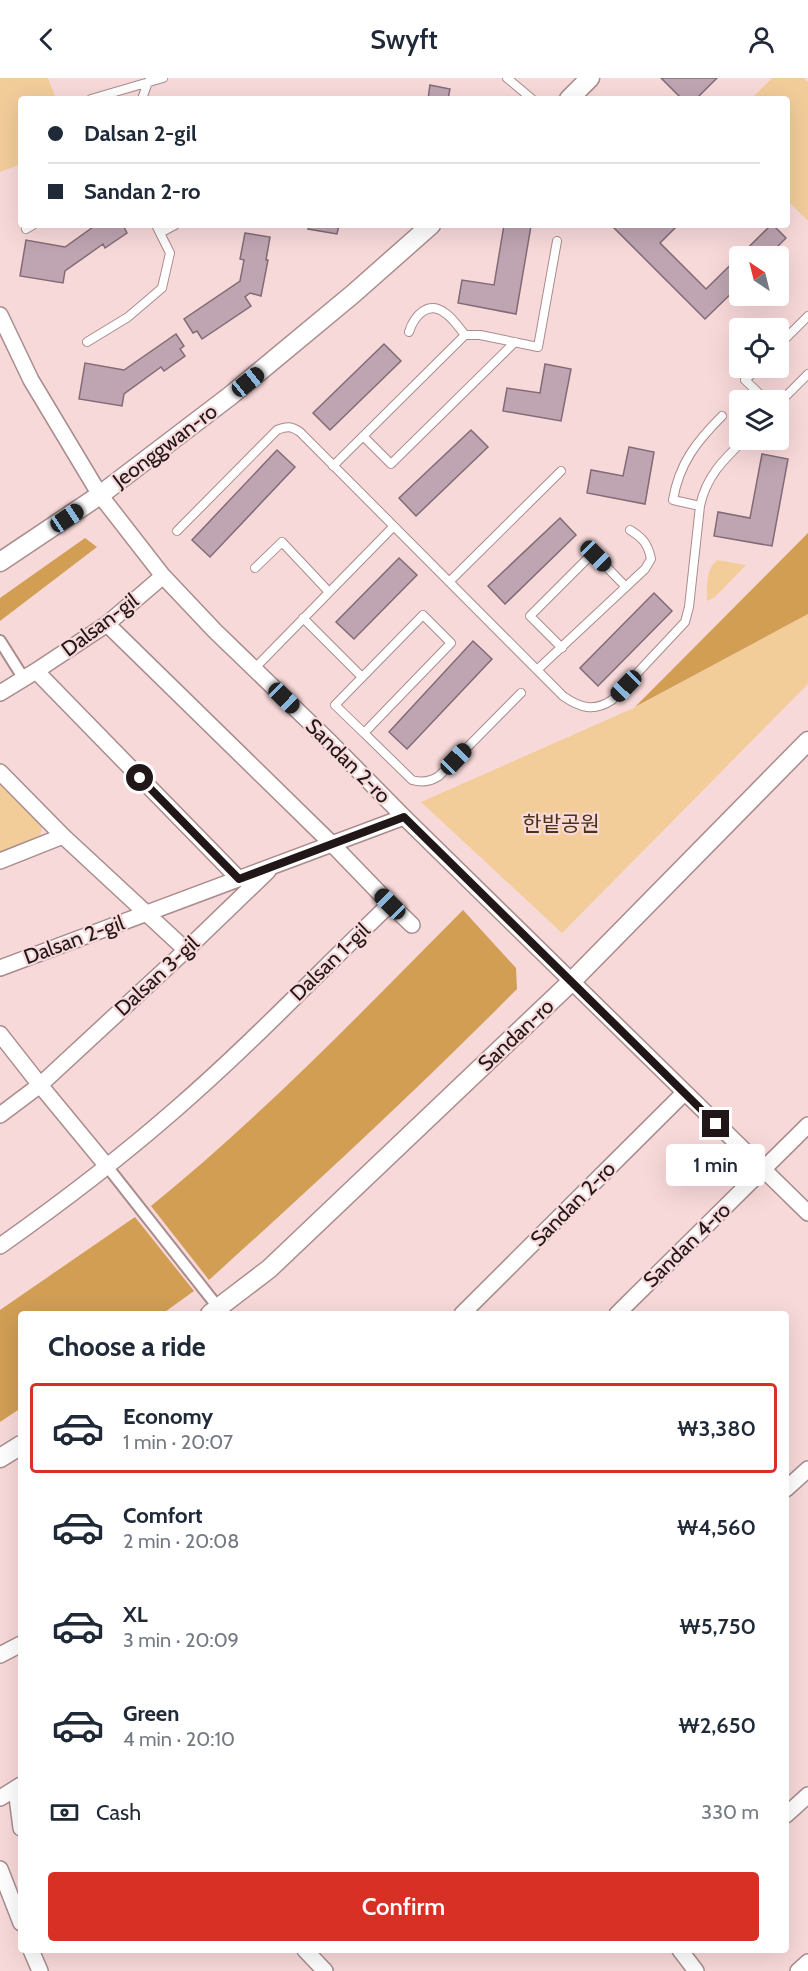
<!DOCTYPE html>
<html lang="en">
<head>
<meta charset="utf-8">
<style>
	:root { --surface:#fff; --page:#f6f6f7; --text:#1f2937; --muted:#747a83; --line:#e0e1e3; --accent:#d93025 }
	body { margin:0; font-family:Cabin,"Noto Sans KR",sans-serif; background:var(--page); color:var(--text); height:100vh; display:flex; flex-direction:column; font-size:22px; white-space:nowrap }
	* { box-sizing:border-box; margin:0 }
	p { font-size:20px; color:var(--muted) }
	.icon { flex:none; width:33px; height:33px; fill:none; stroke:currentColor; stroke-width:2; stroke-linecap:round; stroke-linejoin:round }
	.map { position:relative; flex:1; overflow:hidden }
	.sheet { position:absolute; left:18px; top:1233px; width:771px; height:642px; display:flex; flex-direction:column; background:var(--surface); border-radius:6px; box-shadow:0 6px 24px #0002 }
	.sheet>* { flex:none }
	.guide { position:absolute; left:18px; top:18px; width:772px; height:132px; border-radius:6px; box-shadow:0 6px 24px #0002; display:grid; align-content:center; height:132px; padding:0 30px; background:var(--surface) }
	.needle { width:39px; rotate:325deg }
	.tools { position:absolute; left:729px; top:168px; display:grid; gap:12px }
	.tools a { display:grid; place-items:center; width:60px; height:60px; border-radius:6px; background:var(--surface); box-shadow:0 6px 24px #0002; font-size:30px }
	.end { position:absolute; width:27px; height:27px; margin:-14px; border:8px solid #221718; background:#fff; box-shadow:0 0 0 3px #fff }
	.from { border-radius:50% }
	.bubble { position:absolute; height:42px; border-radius:6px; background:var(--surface); box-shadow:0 6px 24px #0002; font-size:20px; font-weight:600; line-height:42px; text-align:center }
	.car { position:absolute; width:18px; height:36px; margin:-18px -9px; border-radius:8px; box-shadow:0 0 4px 2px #0007; background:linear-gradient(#222 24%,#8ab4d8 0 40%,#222 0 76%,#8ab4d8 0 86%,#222 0) }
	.guide b { display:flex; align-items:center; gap:21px; height:57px; font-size:22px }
	.guide b+b { border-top:2px solid var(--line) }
	.guide i { width:15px; height:15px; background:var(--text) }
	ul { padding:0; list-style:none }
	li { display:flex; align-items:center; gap:18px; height:90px; margin:0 12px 9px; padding:0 18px; border:3px solid transparent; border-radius:6px }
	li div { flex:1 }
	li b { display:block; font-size:22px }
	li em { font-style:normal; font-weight:600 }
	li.current { border-color:var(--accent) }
	li>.icon { width:54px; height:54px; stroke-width:1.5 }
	h2 { padding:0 30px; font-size:27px; line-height:72px }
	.pay { display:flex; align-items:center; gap:15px; height:66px; padding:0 30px; font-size:22px }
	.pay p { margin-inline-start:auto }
	.cta { display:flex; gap:12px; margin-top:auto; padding:12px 30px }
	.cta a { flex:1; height:69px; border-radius:6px; background:var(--accent); color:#fff; font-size:24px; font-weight:600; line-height:69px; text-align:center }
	header { display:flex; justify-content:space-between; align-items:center; height:78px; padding:0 30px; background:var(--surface); font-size:27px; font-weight:600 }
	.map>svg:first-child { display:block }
	.green { fill:#f2cd9a }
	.forest { fill:#d19e54 }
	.building { fill:#bea5b1; stroke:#826b76; stroke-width:1.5 }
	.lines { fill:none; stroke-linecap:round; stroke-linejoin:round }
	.service-casing { stroke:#a98c8d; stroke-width:10 }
	.pedestrian-casing { stroke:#a98c8d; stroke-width:14 }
	.minor-casing { stroke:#a98c8d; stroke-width:18 }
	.tertiary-casing { stroke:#a98c8d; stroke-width:21 }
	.service { stroke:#fff; stroke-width:8 }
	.pedestrian { stroke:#fff; stroke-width:10 }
	.minor { stroke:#fff; stroke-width:15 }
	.tertiary { stroke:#fff; stroke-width:18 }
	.route { stroke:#221718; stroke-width:8 }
	.labels { text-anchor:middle; stroke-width:4.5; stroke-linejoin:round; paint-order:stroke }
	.street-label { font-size:21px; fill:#221718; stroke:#f8d9da }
	.park-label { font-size:21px; fill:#4a3414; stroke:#f8d9da }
</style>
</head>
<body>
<header><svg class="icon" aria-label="back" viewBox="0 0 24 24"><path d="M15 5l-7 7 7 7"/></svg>Swyft<svg class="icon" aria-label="person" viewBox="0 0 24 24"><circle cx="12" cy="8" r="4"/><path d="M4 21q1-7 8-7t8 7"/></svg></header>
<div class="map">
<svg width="808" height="1893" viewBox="0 0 808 1893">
	<rect width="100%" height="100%" fill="#f8d9da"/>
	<path class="green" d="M0 0H48L56 21H21V86L0 94Z
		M772 0H804L808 4V143L788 123V21H751Z
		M717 482 746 487 715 519 707 523C707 508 705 493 717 482Z
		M808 536V606L562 855 421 724 636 629Z
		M0 701 43 744 40 759 0 774Z"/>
	<path class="forest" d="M808 455V536L635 629Z
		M85 460 97 469 0 543V520Z
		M463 832 516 890 517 911C417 1012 314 1107 209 1202L151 1128C262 1038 362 934 463 832Z
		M135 1139 194 1213 162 1236H21V1330L0 1344V1232Z"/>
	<path class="building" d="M661 0H717L696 21H682Z
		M430 7 450 11 448 21H428Z
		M96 147H123L127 155 105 170 103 166 65 193 63 205 20 198 26 162 65 169Z
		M308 147H339L337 156 308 151Z
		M504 147 531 148 516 236 458 225 462 202 494 207Z
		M611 147H678L660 165 706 211 771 147H773L786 160 768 178H740V207L705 241Z
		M245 155 270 159 266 182H268L261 218 250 215 245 219 251 228 202 261 197 253 193 255 184 241 240 203 244 182 240 181Z
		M176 256 184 268 180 271 185 278 164 293 161 289 124 316 122 328 79 321 85 285 124 292Z
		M384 266 401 283 330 352 313 335Z
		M545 286 571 291 561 343 503 333 507 310 540 315Z
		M471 352 488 369 416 438 399 420Z
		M629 369 654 374 645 426 587 415 591 392 623 398Z
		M277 372 295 389 210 479 192 462Z
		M762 376 788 381 772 468 714 458 718 434 750 440Z
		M560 440 576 457 505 526 488 508Z
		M399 480 417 497 354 561 336 544Z
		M654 515 672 533 598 608 580 590Z
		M473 563 492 581 407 671 389 654Z"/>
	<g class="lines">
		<defs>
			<path id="service" d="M507 0 532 21
				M91 21 163 0
				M142 21 148 4
				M26 151 33 147
				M160 155 175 147
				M409 254C414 238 428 222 445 235 453 240 459 250 465 257
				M87 264 128 239 162 210 170 175 156 147
				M778 268 808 238
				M758 290 745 302 766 322
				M778 326 808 296
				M363 358 391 386 515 264
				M333 388 465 257H480L538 269 557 163
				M700 428 673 422C679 386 696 364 722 338
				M177 453 277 352C287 348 291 348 300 354L563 618C580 630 594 634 612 622L685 544 689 529 700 428C706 399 723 382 744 362
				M255 490 282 464 329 514
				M449 504 561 393
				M423 537 451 565 364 655 335 627Z
				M303 540 362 599
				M562 570 530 538 590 478H596L626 509
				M254 591 393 449
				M537 592 645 491 651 481C648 466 643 460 630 452
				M364 655 412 702C422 705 430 704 439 698L521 615"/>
			<path id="pedestrian" d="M0 563 24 601
				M106 1087 221 1233"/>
			<path id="minor" d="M0 237 31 302 100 417 163 498 215 553 330 664 404 739 808 1135
				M36 593 239 801
				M0 615 36 593 107 546 163 498
				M0 694 63 758 186 872
				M0 783 63 758
				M385 821 412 847
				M0 890 404 739
				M0 956 40 1007 106 1087
				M0 1037 40 1007 186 872 268 793
				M0 1168C61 1125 120 1080 176 1031 251 966 319 894 390 826L332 766 107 546
				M462 1236 684 1015
				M617 1236 808 1047
				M786 1411 808 1391
				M0 1577 21 1566
				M16 1711 21 1750
				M0 1720 21 1707
				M786 1737 808 1717
				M0 1791 21 1845
				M31 1872 40 1893
				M305 1872 325 1893
				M680 1872 696 1893
				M798 1893 808 1884"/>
			<path id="tertiary" d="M569 21 590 0
				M0 484 100 417 230 318 353 216 431 147
				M210 1236 269 1191 571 904 808 663
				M0 1380 21 1367"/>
		</defs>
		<use href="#service" class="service-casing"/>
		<use href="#pedestrian" class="pedestrian-casing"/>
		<use href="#minor" class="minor-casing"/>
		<use href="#tertiary" class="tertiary-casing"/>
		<use href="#service" class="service"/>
		<use href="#pedestrian" class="pedestrian"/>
		<use href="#minor" class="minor"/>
		<use href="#tertiary" class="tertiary"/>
	</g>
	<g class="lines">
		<path class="route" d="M140 700 239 801 404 739 716 1046"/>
	</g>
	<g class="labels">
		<g class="street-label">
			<text transform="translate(165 368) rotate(-37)" y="7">Jeonggwan-ro</text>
			<text transform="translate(100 547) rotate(-37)" y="7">Dalsan-gil</text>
			<text transform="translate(348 683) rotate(45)" y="7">Sandan 2-ro</text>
			<text transform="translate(74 862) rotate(-20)" y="7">Dalsan 2-gil</text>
			<text transform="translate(330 884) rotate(-44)" y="7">Dalsan 1-gil</text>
			<text transform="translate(157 898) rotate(-43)" y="7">Dalsan 3-gil</text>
			<text transform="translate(516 957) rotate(-43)" y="7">Sandan-ro</text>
			<text transform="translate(573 1126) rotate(-45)" y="7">Sandan 2-ro</text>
			<text transform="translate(687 1167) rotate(-44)" y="7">Sandan 4-ro</text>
		</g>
		<g class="park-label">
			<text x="561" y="753">한밭공원</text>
		</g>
	</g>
</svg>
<div class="tools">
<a><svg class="needle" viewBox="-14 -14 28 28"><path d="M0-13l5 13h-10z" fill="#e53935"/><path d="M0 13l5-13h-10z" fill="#747a83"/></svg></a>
<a><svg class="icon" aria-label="locate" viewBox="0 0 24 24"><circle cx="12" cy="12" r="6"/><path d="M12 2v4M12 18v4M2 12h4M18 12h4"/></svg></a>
<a><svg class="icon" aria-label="layers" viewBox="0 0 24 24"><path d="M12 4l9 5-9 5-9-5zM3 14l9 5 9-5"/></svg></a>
</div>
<i class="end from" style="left:140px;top:700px"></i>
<i class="end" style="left:716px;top:1046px"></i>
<div class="bubble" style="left:666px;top:1066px;width:99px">1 min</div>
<i class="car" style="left:248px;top:304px;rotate:51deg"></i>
<i class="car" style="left:67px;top:440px;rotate:56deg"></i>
<i class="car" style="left:596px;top:478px;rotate:135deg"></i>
<i class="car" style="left:626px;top:608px;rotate:224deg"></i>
<i class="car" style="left:284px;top:620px;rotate:134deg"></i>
<i class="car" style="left:456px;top:681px;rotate:44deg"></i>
<i class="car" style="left:390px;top:826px;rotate:315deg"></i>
<div class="guide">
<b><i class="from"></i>Dalsan 2-gil</b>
<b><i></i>Sandan 2-ro</b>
</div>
<section class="sheet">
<h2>Choose a ride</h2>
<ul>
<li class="current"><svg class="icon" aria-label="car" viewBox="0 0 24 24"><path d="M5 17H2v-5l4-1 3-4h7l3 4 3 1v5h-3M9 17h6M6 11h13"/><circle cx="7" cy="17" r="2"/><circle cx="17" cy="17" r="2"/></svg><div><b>Economy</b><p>1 min · 20:07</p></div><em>₩3,380</em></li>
<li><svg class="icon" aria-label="car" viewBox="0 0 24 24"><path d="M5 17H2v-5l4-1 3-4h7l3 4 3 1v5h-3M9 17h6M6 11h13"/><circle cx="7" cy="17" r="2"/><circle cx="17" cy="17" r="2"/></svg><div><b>Comfort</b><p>2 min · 20:08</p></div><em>₩4,560</em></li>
<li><svg class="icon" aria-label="car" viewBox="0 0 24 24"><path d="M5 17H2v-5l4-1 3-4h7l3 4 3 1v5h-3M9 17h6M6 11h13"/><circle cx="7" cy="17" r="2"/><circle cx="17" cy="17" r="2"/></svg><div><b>XL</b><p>3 min · 20:09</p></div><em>₩5,750</em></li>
<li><svg class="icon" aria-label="car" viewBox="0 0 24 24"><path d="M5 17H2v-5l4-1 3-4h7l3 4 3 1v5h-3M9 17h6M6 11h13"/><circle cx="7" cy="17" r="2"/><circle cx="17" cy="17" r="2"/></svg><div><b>Green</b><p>4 min · 20:10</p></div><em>₩2,650</em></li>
</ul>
<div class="pay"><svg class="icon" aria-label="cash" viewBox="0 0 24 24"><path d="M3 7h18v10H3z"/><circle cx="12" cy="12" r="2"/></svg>Cash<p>330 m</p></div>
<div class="cta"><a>Confirm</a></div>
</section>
</div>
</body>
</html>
